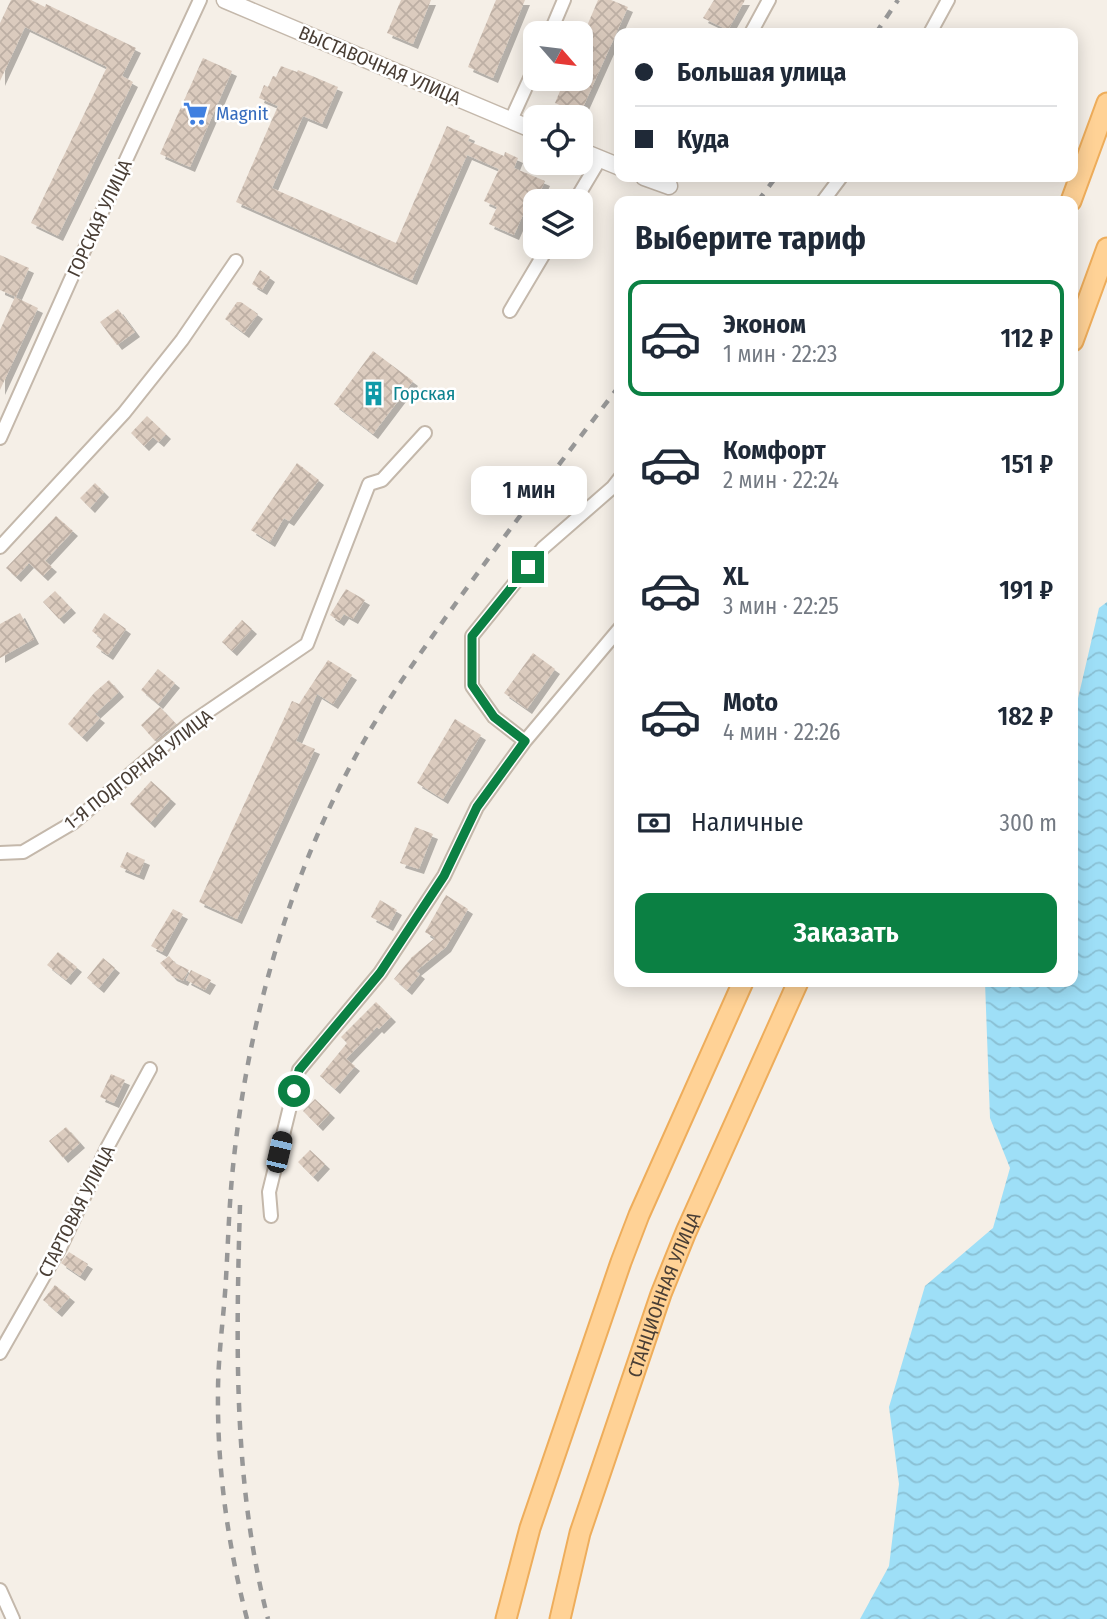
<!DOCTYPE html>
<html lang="ru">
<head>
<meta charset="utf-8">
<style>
	:root { --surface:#fff; --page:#f6f6f7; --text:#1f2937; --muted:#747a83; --line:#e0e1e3; --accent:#0b8043 }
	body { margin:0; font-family:"Fira Sans Condensed",sans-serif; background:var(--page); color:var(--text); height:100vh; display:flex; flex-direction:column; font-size:26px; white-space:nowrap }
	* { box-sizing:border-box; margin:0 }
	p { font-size:23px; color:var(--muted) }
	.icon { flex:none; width:38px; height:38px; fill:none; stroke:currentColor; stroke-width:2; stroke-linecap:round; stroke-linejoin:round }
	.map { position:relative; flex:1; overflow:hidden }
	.details { position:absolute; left:614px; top:196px; width:464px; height:791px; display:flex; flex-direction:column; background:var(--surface); border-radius:14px; box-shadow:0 4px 18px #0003 }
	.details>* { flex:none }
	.hud { position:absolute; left:614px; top:28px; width:464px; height:154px; border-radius:14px; box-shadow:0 4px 18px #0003; display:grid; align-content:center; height:154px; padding:0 21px; background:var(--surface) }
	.needle { width:46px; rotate:118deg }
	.tools { position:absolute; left:523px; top:21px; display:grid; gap:14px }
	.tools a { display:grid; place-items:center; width:70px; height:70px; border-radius:14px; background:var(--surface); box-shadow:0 4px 18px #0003; font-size:35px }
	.end { position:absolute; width:32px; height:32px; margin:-16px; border:9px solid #0b8043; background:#fff; box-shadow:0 0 0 4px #fff }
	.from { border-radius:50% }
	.bubble { position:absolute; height:49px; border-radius:14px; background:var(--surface); box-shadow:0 4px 18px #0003; font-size:23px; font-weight:600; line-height:49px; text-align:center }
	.car { position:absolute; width:21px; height:42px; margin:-21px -10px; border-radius:9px; box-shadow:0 0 5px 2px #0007; background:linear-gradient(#222 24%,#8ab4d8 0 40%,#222 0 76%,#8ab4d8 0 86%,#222 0) }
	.hud b { display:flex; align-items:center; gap:24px; height:66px; font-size:26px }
	.hud b+b { border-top:2px solid var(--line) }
	.hud i { width:18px; height:18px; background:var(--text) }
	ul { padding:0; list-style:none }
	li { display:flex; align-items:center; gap:21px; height:116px; margin:0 14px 10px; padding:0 7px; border:4px solid transparent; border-radius:14px }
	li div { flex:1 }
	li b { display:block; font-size:26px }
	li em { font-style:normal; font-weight:600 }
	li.selected { border-color:var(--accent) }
	li>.icon { width:63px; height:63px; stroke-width:1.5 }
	h2 { padding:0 21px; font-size:32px; line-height:84px }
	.pay { display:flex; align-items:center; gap:18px; height:77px; padding:0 21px; font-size:26px }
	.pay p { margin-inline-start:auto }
	.button { display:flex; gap:14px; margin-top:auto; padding:14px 21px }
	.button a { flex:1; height:80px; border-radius:14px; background:var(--accent); color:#fff; font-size:28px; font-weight:600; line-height:80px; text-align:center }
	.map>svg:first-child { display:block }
	.water { fill:url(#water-waves) }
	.building { fill:url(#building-cross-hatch); filter:url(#shadow) }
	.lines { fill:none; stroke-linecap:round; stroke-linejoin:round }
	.minor-casing { stroke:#c4b8ab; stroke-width:16 }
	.tertiary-casing { stroke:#c4b8ab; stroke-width:19 }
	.primary-casing { stroke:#eead5b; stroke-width:23 }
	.minor { stroke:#fff; stroke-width:12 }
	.tertiary { stroke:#fff; stroke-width:16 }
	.primary { stroke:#ffd296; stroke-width:19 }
	.rail { stroke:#979797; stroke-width:4.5; stroke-dasharray:9 9; stroke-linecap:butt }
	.route { stroke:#0b8043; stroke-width:9 }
	.labels { text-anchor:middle; stroke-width:5; stroke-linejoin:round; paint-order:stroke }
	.street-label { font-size:19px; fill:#493e35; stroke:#fff }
	.shop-label { font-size:19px; fill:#366cbe; stroke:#fff; text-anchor:start }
	.culture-label { font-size:19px; fill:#0d838f; stroke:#fff; text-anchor:start }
</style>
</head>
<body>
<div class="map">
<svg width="1107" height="1619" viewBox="0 0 1107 1619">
	<defs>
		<pattern id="water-waves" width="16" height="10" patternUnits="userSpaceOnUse" patternTransform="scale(1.75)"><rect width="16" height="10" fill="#9edff7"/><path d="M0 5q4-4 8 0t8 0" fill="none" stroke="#8ac0d4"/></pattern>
		<pattern id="building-cross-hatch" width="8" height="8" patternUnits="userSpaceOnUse" patternTransform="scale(1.75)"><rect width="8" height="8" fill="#dbcbbe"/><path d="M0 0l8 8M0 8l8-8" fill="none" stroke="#bdafa4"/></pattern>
		<filter id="shadow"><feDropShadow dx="5" dy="5" stdDeviation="0" flood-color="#0004"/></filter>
	</defs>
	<rect width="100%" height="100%" fill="#f5efe7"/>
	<path class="water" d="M1107 602V1619H860L889 1566 899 1484 889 1407 925 1286 993 1228 1010 1168 990 1118 985 982H1073V720L1099 608Z"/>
	<path class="building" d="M11 0H31L45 7 46 4 136 48 122 76 133 82 58 236 31 223 107 67 25 27 0 81V23Z
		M401 0H431L413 44 387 33Z
		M496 0H525L493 78 468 67Z
		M598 0H611L628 7 580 114 555 103 565 79H581V40Z
		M714 0H745L728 30 703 18Z
		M203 58 232 71 190 167 160 154Z
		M281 66 297 72 298 70 338 87 322 124 303 116 272 188 396 243 447 126 470 136 468 141 504 156 505 152 518 158 514 168 545 181 540 192 534 190 514 235 489 224 497 207 484 201 499 169 467 155 412 280 236 202 278 106 259 98 264 85 268 87 273 76 276 77Z
		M0 255 29 268 16 297 0 290Z
		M260 270 270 277 262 290 252 284Z
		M15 297 38 308 0 390V330Z
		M237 302H241L258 314 244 333 225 319Z
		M118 309 135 332 117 345 100 322Z
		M373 351 413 381 373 434 334 404Z
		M147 416 166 434 159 442 153 437 144 446 131 433Z
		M297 463 319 480 289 521 284 518 270 542 251 530Z
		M95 483 104 492 90 508 80 498Z
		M56 516 73 531 45 561 52 567 43 576 29 563 16 577 6 568Z
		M346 589 365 600 353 619 344 614 339 621 330 615Z
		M55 591 71 608 59 619 43 602Z
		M20 613 34 639 0 658V624Z
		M104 613 126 629 108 655 96 647 102 639 92 631Z
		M242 620 252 629 232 651 222 642Z
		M533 653 555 669 527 709 504 693Z
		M328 660 352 675 333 704 317 694 296 741 315 749 237 919 199 902 292 701 299 704Z
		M158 669 175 683 158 704 141 690Z
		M109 680 119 692 95 714 100 718 82 737 68 724 95 692Z
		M160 707 176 724 155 741 141 725Z
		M455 719 481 735 443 799 417 783Z
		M151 781 171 799 150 823 130 804Z
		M415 827 433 834 419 869 400 863Z
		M127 852 145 860 139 875 120 867Z
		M446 895 468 909 446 947 416 971 420 974 407 990 394 979 412 957 435 938 425 932Z
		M380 900 397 910 388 926 371 917Z
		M173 909 183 914 162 952 151 946Z
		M58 952 77 967 66 980 47 965Z
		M169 956 175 963 189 970 183 981 172 976 160 963Z
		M103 958 115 968 99 988 87 978Z
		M191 970 211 980 205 990 186 980Z
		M376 1002 391 1017 379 1029 377 1027 346 1059 355 1066 335 1089 320 1076 347 1043 341 1037Z
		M111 1074 125 1080 114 1103 100 1097Z
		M315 1099 330 1113 318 1126 303 1111Z
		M66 1127 80 1143 63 1158 49 1141Z
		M310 1150 325 1164 313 1177 298 1162Z
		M69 1252 88 1264 80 1276 61 1263Z
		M55 1285 70 1297 57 1312 43 1300Z"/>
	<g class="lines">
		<defs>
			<path id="minor" d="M550 33 564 0
				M751 33 769 0
				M930 33 948 0
				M511 120 536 65
				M575 201 600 159
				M823 201 841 177
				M510 311 548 247
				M0 438 70 281 200 0
				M0 547 124 413 182 340 236 261
				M525 741 494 717 472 686V636L543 548 613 487 620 478
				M0 853 23 852 74 822 188 725 307 644 369 484 382 480 425 433
				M271 1216 269 1192 299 1070 380 973 444 876 477 807 525 741 620 628
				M0 1353 61 1246 108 1146 150 1069
				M0 1590 13 1619"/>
			<path id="tertiary" d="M225 0 536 131
				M581 151 620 167
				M644 177 669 186"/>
			<g id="primary">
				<path d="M1071 201 1107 103"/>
				<path d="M1073 341 1107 248"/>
				<path d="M506 1619 530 1528 621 1262 639 1215 743 982"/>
				<path id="s1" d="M560 1619 580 1533 661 1294 686 1232 798 982"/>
			</g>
		</defs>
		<use href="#minor" class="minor-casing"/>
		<use href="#tertiary" class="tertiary-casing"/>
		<use href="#primary" class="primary-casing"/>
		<use href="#minor" class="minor"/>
		<use href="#tertiary" class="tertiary"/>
		<use href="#primary" class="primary"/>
		<path class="rail" d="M876 33 898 0
			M758 201 776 177
			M240 1205C236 1343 233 1484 268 1619
			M247 1619C228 1546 217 1468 218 1392 218 1354 224 1316 226 1278 228 1244 229 1210 232 1177 246 1026 289 873 364 741 388 698 418 657 446 617 502 538 561 462 620 385"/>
	</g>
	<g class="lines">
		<path class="route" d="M294 1091 299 1070 380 973 444 876 477 807 525 741 494 717 472 685V636L528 567"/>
	</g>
	<defs>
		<symbol id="supermarket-bare" viewBox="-9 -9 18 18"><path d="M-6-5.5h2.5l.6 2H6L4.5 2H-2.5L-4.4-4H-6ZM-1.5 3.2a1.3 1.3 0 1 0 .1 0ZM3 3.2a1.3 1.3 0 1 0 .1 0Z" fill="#3f7fe0" stroke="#fff" stroke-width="2.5" paint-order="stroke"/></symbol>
		<symbol id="building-bare" viewBox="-9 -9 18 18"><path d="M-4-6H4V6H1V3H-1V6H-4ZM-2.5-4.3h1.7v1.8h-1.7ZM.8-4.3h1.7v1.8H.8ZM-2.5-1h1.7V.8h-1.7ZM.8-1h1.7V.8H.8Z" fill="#0f9aa8" stroke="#fff" stroke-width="2.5" paint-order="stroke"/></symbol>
	</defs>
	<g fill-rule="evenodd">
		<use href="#supermarket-bare" x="178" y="96" width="35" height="35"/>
		<use href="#building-bare" x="356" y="376" width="35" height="35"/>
	</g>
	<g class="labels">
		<g class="street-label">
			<text transform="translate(380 65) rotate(23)" y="7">ВЫСТАВОЧНАЯ УЛИЦА</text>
			<text transform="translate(99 218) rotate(-65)" y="7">ГОРСКАЯ УЛИЦА</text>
			<text transform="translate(138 769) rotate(-38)" y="7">1-Я ПОДГОРНАЯ УЛИЦА</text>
			<text transform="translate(76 1211) rotate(-63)" y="7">СТАРТОВАЯ УЛИЦА</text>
			<text dy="7" stroke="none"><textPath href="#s1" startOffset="341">СТАНЦИОННАЯ УЛИЦА</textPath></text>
		</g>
		<g class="shop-label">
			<text x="216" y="120">Magnit</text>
		</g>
		<g class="culture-label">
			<text x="393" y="400">Горская</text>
		</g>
	</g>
</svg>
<div class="tools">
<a><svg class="needle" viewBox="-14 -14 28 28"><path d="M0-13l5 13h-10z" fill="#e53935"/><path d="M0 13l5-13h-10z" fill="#747a83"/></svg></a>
<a><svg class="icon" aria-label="locate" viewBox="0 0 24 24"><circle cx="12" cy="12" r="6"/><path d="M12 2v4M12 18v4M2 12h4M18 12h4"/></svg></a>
<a><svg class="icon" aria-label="layers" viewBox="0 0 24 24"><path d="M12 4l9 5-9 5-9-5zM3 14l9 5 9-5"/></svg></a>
</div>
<i class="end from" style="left:294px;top:1091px"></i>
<i class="end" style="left:528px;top:567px"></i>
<div class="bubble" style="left:471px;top:466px;width:116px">1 мин</div>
<i class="car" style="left:279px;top:1152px;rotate:13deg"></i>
<div class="hud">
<b><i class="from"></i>Большая улица</b>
<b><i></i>Куда</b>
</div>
<section class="details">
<h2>Выберите тариф</h2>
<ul>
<li class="selected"><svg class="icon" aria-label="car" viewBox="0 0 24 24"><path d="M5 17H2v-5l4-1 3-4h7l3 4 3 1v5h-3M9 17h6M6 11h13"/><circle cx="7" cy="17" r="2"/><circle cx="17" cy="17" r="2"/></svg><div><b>Эконом</b><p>1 мин · 22:23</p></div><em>112 ₽</em></li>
<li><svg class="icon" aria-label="car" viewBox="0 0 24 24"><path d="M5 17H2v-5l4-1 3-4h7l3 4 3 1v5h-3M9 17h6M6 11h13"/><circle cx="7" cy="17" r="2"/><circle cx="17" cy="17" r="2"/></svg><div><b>Комфорт</b><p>2 мин · 22:24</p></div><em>151 ₽</em></li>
<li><svg class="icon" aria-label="car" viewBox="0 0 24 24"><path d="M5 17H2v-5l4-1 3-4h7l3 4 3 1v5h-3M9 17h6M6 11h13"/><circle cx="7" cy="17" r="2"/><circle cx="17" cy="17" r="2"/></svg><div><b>XL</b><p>3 мин · 22:25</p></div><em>191 ₽</em></li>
<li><svg class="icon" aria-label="car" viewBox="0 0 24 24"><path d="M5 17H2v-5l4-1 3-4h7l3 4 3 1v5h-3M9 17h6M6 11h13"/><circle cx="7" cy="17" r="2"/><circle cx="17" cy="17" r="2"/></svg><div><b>Moto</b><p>4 мин · 22:26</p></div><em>182 ₽</em></li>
</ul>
<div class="pay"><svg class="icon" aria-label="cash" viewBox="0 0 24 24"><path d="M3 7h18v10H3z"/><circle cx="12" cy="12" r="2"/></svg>Наличные<p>300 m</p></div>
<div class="button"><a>Заказать</a></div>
</section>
</div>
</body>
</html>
